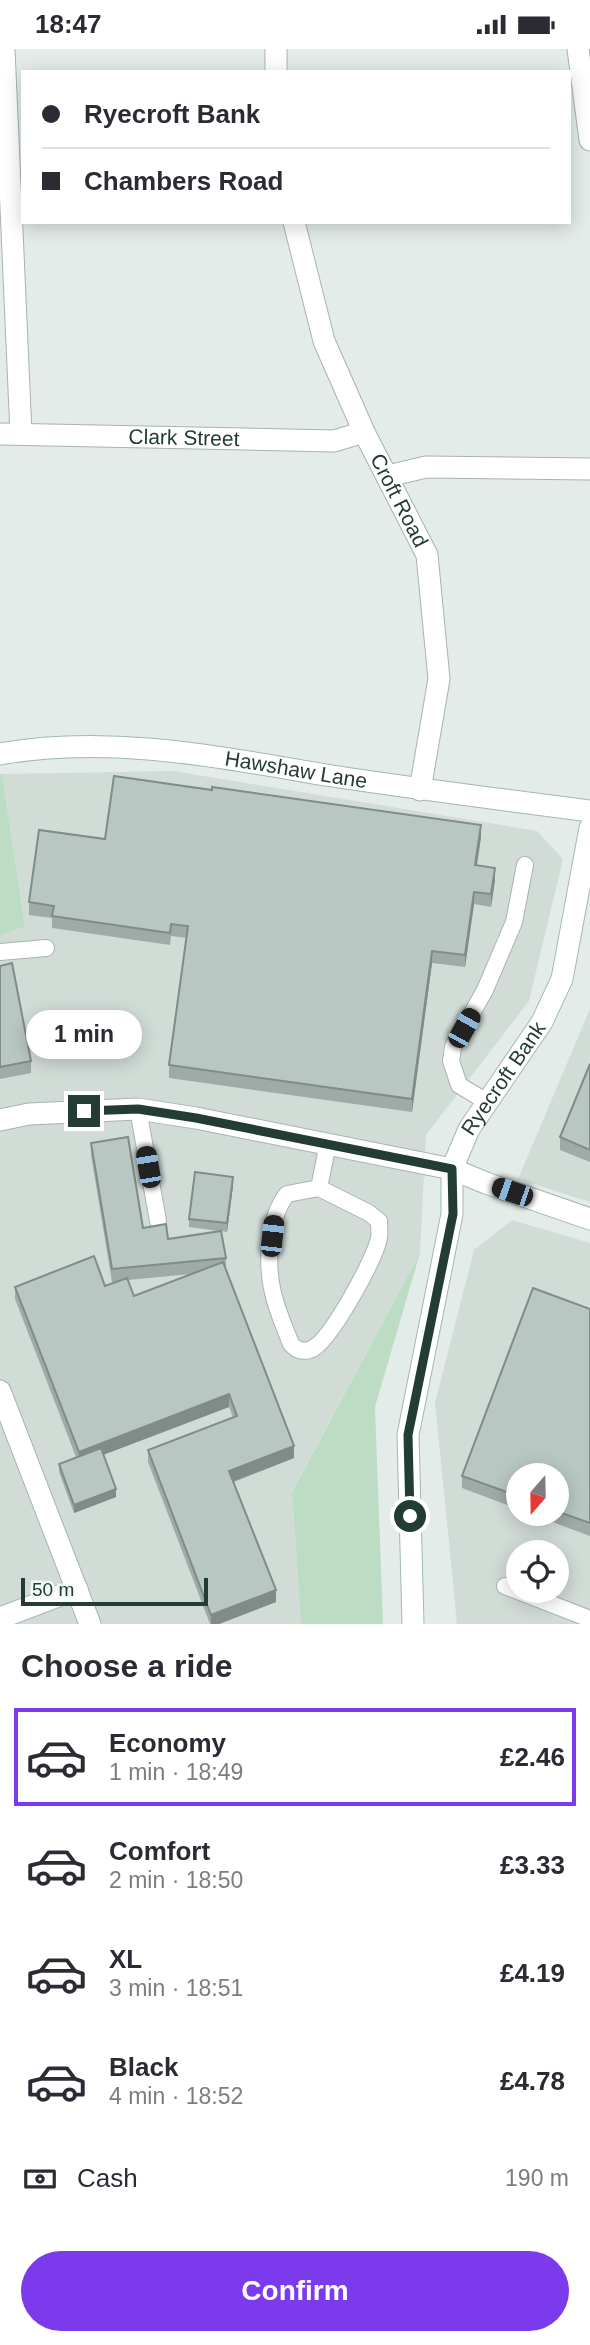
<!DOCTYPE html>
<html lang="en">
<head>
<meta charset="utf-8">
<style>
	:root { --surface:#fff; --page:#f7f7f7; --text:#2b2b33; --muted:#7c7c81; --line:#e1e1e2; --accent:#7c3aed }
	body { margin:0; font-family:Helvetica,sans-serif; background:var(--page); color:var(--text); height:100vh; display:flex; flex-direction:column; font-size:26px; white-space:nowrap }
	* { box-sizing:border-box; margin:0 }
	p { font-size:23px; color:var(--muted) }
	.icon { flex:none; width:38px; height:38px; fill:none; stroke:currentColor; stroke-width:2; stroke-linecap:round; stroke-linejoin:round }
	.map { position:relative; height:1575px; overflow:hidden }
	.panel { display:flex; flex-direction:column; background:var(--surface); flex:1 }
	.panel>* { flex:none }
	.hud { position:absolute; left:21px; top:21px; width:550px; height:154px; border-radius:0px; box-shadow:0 4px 18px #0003; display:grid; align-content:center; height:154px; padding:0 21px; background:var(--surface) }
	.needle { width:46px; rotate:200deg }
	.fabs { position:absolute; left:506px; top:1414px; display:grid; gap:14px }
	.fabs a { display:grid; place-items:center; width:63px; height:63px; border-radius:50%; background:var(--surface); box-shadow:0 4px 18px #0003; font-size:35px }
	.scale { position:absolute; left:21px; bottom:18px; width:187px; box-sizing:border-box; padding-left:7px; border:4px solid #233d35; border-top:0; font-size:19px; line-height:24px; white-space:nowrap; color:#233d35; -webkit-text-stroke:5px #f3f9f6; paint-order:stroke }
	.end { position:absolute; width:32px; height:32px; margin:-16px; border:9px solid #233d35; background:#fff; box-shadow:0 0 0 4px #fff }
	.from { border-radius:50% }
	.bubble { position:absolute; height:49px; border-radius:24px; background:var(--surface); box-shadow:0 4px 18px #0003; font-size:23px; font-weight:700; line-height:49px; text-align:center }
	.car { position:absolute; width:21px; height:42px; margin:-21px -10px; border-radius:9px; box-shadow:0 0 5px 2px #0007; background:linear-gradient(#222 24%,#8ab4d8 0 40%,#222 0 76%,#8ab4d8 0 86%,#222 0) }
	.hud b { display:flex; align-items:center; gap:24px; height:66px; font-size:26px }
	.hud b+b { border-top:2px solid var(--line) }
	.hud i { width:18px; height:18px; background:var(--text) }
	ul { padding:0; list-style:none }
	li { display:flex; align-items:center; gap:21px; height:98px; margin:0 14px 10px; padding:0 7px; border:4px solid transparent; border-radius:0px }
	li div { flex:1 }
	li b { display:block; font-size:26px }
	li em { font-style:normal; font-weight:700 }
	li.current { border-color:var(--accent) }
	li>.icon { width:63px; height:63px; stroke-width:1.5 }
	h2 { padding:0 21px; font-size:32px; line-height:84px }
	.pay { display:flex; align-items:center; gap:18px; height:77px; padding:0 21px; font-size:26px }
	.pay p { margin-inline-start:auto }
	.cta { display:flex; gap:14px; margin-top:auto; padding:14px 21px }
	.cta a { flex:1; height:80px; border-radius:42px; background:var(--accent); color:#fff; font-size:28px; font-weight:700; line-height:80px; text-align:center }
	.status { display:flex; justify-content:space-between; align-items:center; height:49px; padding:0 35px; background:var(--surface); direction:ltr }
	.status svg { height:19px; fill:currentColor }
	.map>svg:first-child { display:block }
	.built { fill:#d1dcd7; fill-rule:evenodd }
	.green { fill:#bcddc4 }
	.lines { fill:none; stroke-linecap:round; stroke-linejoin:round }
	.service-casing { stroke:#a6b4af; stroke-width:18 }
	.minor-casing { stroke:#a6b4af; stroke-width:23 }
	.secondary-casing { stroke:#a1b8af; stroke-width:23 }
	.service { stroke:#fff; stroke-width:16 }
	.minor { stroke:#fff; stroke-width:21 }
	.secondary { stroke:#fff; stroke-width:21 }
	.wall { fill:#9eaba6; fill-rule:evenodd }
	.shaded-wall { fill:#818b87 }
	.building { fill:#b8c7c1; stroke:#818b87; stroke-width:2 }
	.route { stroke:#233d35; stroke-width:9 }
	.labels { text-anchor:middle; stroke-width:5; stroke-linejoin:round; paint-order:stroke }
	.street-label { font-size:21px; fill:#233d35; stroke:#f3f9f6 }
</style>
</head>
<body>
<div class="status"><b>18:47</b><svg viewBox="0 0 49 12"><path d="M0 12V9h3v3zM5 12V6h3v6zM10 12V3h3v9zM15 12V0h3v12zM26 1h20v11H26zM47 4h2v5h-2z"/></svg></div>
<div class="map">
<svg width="590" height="1575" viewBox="0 0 590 1575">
	<rect width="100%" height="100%" fill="#e3ece8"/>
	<path class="built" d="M173 722 537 782 563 810 529 952 426 1086 420 1204 292 1442 301 1575H0V887L25 876 2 725Z
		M590 960V1153L518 1130Z
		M512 1171 590 1194V1575H457L435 1354 474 1201ZM518 1426H556V1465H518ZM518 1503H556V1542H518Z"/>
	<path class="green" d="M0 725H2L25 877 0 887Z
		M420 1204 375 1358 383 1575H301L292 1443Z"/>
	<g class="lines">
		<defs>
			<path id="service" d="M0 903 46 899
				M487 1053 459 1036 451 1012 453 998 485 941 514 873 525 816
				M138 1060 158 1172
				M319 1139 369 1164 379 1172C379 1178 380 1184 379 1189 375 1210 333 1286 315 1298 307 1304 298 1303 291 1295 285 1279 277 1262 273 1244 266 1215 268 1169 287 1145L319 1139 328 1094
				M505 1537 590 1570"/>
			<g id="minor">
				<path d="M4 0 21 385"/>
				<path d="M276 0V23"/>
				<path d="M578 0 590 91"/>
				<path id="s1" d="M294 173 324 292 364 383 427 506 439 630 420 741"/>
				<path id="s2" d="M0 385 334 392 364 383"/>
				<path d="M388 427 426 418 590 420"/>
				<path d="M0 1071 29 1065 138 1060 196 1069 452 1120 486 1134 590 1170"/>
				<path d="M0 1342 90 1575"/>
				<path d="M0 1569 77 1540"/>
			</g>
			<g id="secondary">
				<path id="s3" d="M0 705C111 685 223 709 332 727 418 740 504 751 590 762"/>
				<path id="s4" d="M413 1575 408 1386 452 1165V1120L469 1080 542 973 562 930 590 779"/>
			</g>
		</defs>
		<use href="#service" class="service-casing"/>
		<use href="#minor" class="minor-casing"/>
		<use href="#secondary" class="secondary-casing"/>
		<use href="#service" class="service"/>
		<use href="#minor" class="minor"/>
		<use href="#secondary" class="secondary"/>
	</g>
	<path class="wall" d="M481 788 477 816 495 831 491 858 474 855 465 918 432 914 412 1063 169 1029V1016L187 889 171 887 170 896 52 879V869L29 866V853L105 790Z
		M0 917 31 1012V1024L0 1030Z
		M590 1015V1113L560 1101V1088Z
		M91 1094 143 1179 168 1190 219 1182 189 1178V1170L233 1137 227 1183 221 1182 226 1209V1222L294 1409 234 1433 276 1553 219 1575H210L148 1413V1401L233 1368 229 1358 103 1406 116 1448 74 1464 59 1423V1415L76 1408 15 1250V1238L105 1237 119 1232 112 1233 91 1106ZM191 1225 134 1247 128 1231Z
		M590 1260V1487L531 1465H556V1426H518V1460L462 1439V1427Z"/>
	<path class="shaded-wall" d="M481 776V788L475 828V816Z
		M495 819V831L491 858V845Z
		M474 843V855L465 918V906Z
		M432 902V914L412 1063V1050Z
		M233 1128V1137L227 1183V1174Z
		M229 1345V1358L79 1415V1403Z
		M294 1397V1409L229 1434V1422Z
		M116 1440V1448L74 1464V1456Z
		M276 1541V1553L219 1575H211V1566Z"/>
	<path class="building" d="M114 727 212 741V738L481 776 475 816 495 819 491 845 474 843 465 906 432 902 412 1050 169 1016 188 877 171 875 170 884 52 867 54 857 29 853 39 781 105 790Z
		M12 914 31 1012 0 1018V917Z
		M590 1015V1101L560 1088Z
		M128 1088 143 1179 166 1175 168 1190 221 1182 226 1209 112 1220 91 1094Z
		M195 1123 233 1128 227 1174 189 1170Z
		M94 1207 105 1237 127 1229 134 1247 223 1213 294 1397 229 1422 276 1541 211 1566 148 1401 237 1367 229 1345 79 1403 15 1238Z
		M533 1239 590 1260V1474L556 1462V1426H518V1447L462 1427Z
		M101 1399 116 1440 74 1456 59 1415Z"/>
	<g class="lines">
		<path class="route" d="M84 1062 138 1060 196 1069 452 1120 453 1165 408 1386 410 1467"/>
	</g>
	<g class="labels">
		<g class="street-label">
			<text dy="7" stroke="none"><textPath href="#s2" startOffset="184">Clark Street</textPath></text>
			<text dy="7" stroke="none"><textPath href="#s1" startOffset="299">Croft Road</textPath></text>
			<text dy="7" stroke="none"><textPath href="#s3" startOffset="298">Hawshaw Lane</textPath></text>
			<text dy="7" stroke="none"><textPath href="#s4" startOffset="564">Ryecroft Bank</textPath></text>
		</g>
	</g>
</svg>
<div class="fabs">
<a><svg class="needle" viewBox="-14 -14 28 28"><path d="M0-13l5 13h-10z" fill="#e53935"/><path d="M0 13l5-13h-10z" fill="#7c7c81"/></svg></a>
<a><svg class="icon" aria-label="locate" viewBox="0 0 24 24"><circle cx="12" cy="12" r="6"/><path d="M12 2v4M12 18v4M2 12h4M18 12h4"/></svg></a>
</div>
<div class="scale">50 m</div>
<i class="end from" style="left:410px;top:1467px"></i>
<i class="end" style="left:84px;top:1062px"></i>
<div class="bubble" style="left:26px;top:961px;width:116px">1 min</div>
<i class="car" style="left:464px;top:979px;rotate:29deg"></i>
<i class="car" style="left:148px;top:1118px;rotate:350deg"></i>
<i class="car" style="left:512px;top:1143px;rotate:289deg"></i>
<i class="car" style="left:272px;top:1187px;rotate:6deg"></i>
<div class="hud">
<b><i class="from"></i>Ryecroft Bank</b>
<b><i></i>Chambers Road</b>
</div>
</div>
<section class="panel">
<h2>Choose a ride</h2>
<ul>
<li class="current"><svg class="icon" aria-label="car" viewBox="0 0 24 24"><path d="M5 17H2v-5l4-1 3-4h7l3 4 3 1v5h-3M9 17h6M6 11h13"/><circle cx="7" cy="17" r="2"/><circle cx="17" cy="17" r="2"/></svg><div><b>Economy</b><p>1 min · 18:49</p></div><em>£2.46</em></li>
<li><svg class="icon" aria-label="car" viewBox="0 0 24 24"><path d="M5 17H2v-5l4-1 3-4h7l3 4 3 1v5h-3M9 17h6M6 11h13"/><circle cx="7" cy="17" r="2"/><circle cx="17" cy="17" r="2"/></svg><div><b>Comfort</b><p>2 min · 18:50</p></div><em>£3.33</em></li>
<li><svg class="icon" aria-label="car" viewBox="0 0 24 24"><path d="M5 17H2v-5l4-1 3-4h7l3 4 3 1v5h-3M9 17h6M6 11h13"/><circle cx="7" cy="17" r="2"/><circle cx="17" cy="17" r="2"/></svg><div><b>XL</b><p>3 min · 18:51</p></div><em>£4.19</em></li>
<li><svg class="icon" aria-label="car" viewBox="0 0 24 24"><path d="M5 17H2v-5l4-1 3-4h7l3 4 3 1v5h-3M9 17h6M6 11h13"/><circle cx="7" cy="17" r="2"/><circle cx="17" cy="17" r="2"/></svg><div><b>Black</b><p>4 min · 18:52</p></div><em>£4.78</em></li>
</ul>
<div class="pay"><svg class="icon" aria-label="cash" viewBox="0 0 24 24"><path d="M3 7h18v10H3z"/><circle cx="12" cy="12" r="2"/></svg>Cash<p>190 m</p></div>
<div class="cta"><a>Confirm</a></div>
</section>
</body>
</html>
